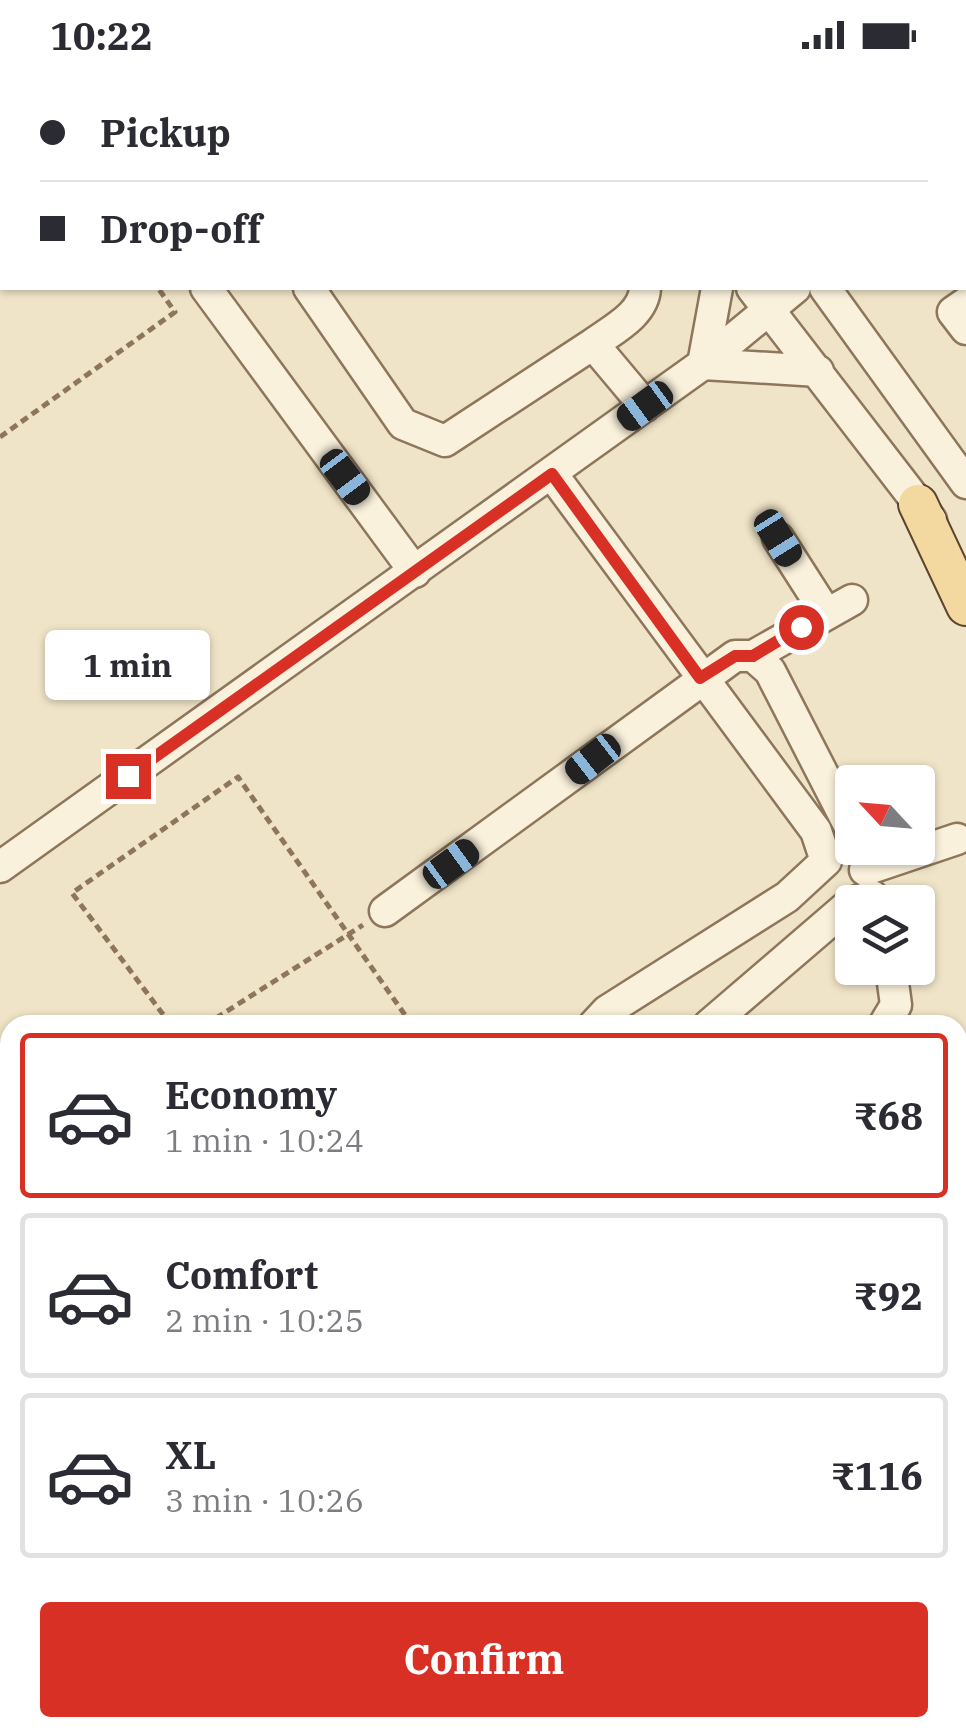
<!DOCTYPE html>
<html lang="en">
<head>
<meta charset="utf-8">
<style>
	:root { --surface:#fff; --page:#f2f2f3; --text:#2b2b33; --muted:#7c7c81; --line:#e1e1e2; --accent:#d93025 }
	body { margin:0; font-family:"IBM Plex Serif",serif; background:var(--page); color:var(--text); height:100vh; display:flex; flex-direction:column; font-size:38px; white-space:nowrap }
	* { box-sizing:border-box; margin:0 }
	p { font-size:32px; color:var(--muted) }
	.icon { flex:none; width:55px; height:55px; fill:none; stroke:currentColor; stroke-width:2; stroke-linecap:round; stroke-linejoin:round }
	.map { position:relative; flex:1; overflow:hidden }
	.side { position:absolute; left:0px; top:945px; width:968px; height:722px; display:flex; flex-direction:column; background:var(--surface); border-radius:30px 30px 0 0; box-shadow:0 2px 8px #0004 }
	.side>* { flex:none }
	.top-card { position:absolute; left:0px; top:0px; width:968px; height:220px; box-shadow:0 2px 8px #0004; display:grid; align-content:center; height:220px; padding:0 40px; background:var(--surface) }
	.needle { width:65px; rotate:296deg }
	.fabs { position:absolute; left:835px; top:695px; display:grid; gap:20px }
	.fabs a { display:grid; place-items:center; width:100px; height:100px; border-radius:10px; background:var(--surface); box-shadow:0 2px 8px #0004; font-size:50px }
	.end { position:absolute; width:45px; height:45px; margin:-22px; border:12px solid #d93025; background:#fff; box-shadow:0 0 0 5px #fff }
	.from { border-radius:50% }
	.bubble { position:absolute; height:70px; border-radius:10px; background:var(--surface); box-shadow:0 2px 8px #0004; font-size:32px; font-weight:700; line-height:70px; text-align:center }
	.car { position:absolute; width:30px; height:60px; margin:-30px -15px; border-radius:12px; box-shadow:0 0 8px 2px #0007; background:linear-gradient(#222 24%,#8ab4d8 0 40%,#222 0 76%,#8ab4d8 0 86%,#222 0) }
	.top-card b { display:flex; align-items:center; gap:35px; height:95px; font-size:38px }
	.top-card b+b { border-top:2px solid var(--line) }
	.top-card i { width:25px; height:25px; background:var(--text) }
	ul { padding:18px 0 0; list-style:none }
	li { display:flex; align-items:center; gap:30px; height:165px; margin:0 20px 15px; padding:0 20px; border:5px solid var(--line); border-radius:10px }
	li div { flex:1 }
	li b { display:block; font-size:38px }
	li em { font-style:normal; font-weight:700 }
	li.current { border-color:var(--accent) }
	li>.icon { width:90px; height:90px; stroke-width:1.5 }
	.action { display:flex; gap:20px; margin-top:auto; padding:20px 40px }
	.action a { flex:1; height:115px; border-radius:10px; background:var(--accent); color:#fff; font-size:40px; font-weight:700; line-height:115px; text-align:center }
	.status { display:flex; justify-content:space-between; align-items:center; height:70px; padding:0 50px; background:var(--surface); direction:ltr }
	.status svg { height:28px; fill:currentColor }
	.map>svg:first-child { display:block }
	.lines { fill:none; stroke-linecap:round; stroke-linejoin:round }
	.minor-casing { stroke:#8d765c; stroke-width:35 }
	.major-casing { stroke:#5b4430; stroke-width:42 }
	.path { stroke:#8d765c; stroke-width:5; stroke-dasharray:8 5; stroke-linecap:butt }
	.minor { stroke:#faf1dc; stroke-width:30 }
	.major { stroke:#f3d9a0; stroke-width:38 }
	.route { stroke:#d93025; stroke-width:12 }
</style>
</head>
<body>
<div class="status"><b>10:22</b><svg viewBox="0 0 49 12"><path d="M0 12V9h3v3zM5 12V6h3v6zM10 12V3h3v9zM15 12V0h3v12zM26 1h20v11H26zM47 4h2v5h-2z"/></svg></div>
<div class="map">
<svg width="966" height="1666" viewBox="0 0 966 1666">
	<rect width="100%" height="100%" fill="#f0e4c8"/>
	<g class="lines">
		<defs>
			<path id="minor" d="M46 0 48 2
				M482 0 487 2
				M592 0 594 2
				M669 0 671 2
				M767 0 768 2
				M450 2 457 0
				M965 92 966 91
				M206 218 415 502
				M309 218 403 354 445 371 593 274 645 336
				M717 218 703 294 818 301
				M752 218 931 450
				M825 218 966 413
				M966 233 953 242 966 259
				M593 274C614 259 644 244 645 218
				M552 404 816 761 826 791 787 827 607 941 594 955
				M778 468 826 543
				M753 586 852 530
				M0 797 703 294 795 218
				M865 800 957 769
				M385 841 735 586H753L770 601 852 761
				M709 955 851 833 872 826
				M884 955 896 935 891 898
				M0 1102 10 1095
				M0 1325 10 1319
				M0 1544 10 1558
				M84 1658 90 1666"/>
			<path id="major" d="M918 434 966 536
				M958 1163 966 1153
				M958 1228 966 1222
				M958 1304 966 1298
				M958 1334 966 1331
				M354 1666 365 1658
				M460 1666 471 1658"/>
		</defs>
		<use href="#minor" class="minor-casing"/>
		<use href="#major" class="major-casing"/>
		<path class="path" d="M4 0 6 2
			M164 2 168 0
			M323 2 326 0
			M0 37 2 35
			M0 367 175 242 158 218
			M171 955 72 823 238 707 412 955
			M205 955 363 855
			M958 1374 966 1371
			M779 1658 785 1666
			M529 1666 540 1658
			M613 1666 625 1658"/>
		<use href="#minor" class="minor"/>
		<use href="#major" class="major"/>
	</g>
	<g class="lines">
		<path class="route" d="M128 706 552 404 700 608 735 586H753L801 557"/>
	</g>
</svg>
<div class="fabs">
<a><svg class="needle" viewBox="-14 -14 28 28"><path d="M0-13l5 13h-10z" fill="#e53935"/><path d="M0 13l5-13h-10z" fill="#7c7c81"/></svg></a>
<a><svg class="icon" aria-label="layers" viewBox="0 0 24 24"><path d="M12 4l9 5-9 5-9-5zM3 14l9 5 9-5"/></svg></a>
</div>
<i class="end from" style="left:801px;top:557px"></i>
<i class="end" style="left:128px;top:706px"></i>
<div class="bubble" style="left:45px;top:560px;width:165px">1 min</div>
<i class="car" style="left:645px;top:336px;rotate:234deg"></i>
<i class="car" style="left:345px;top:407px;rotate:143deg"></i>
<i class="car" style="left:778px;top:468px;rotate:148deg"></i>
<i class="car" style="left:593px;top:689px;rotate:232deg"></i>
<i class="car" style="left:451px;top:794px;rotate:54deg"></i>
<div class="top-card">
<b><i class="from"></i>Pickup</b>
<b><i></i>Drop-off</b>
</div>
<section class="side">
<ul>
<li class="current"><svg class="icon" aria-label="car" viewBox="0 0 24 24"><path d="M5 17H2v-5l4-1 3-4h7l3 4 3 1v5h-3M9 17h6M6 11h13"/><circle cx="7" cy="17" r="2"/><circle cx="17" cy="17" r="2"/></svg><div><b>Economy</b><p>1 min · 10:24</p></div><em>₹68</em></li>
<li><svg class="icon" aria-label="car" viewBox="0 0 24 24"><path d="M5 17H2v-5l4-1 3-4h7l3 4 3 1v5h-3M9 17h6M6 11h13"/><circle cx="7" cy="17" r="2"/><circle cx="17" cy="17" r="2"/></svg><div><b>Comfort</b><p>2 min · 10:25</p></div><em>₹92</em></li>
<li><svg class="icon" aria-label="car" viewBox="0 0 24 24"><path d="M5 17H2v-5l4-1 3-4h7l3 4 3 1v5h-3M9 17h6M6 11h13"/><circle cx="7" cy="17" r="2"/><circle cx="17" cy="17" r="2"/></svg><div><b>XL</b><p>3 min · 10:26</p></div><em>₹116</em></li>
</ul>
<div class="action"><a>Confirm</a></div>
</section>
</div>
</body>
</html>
